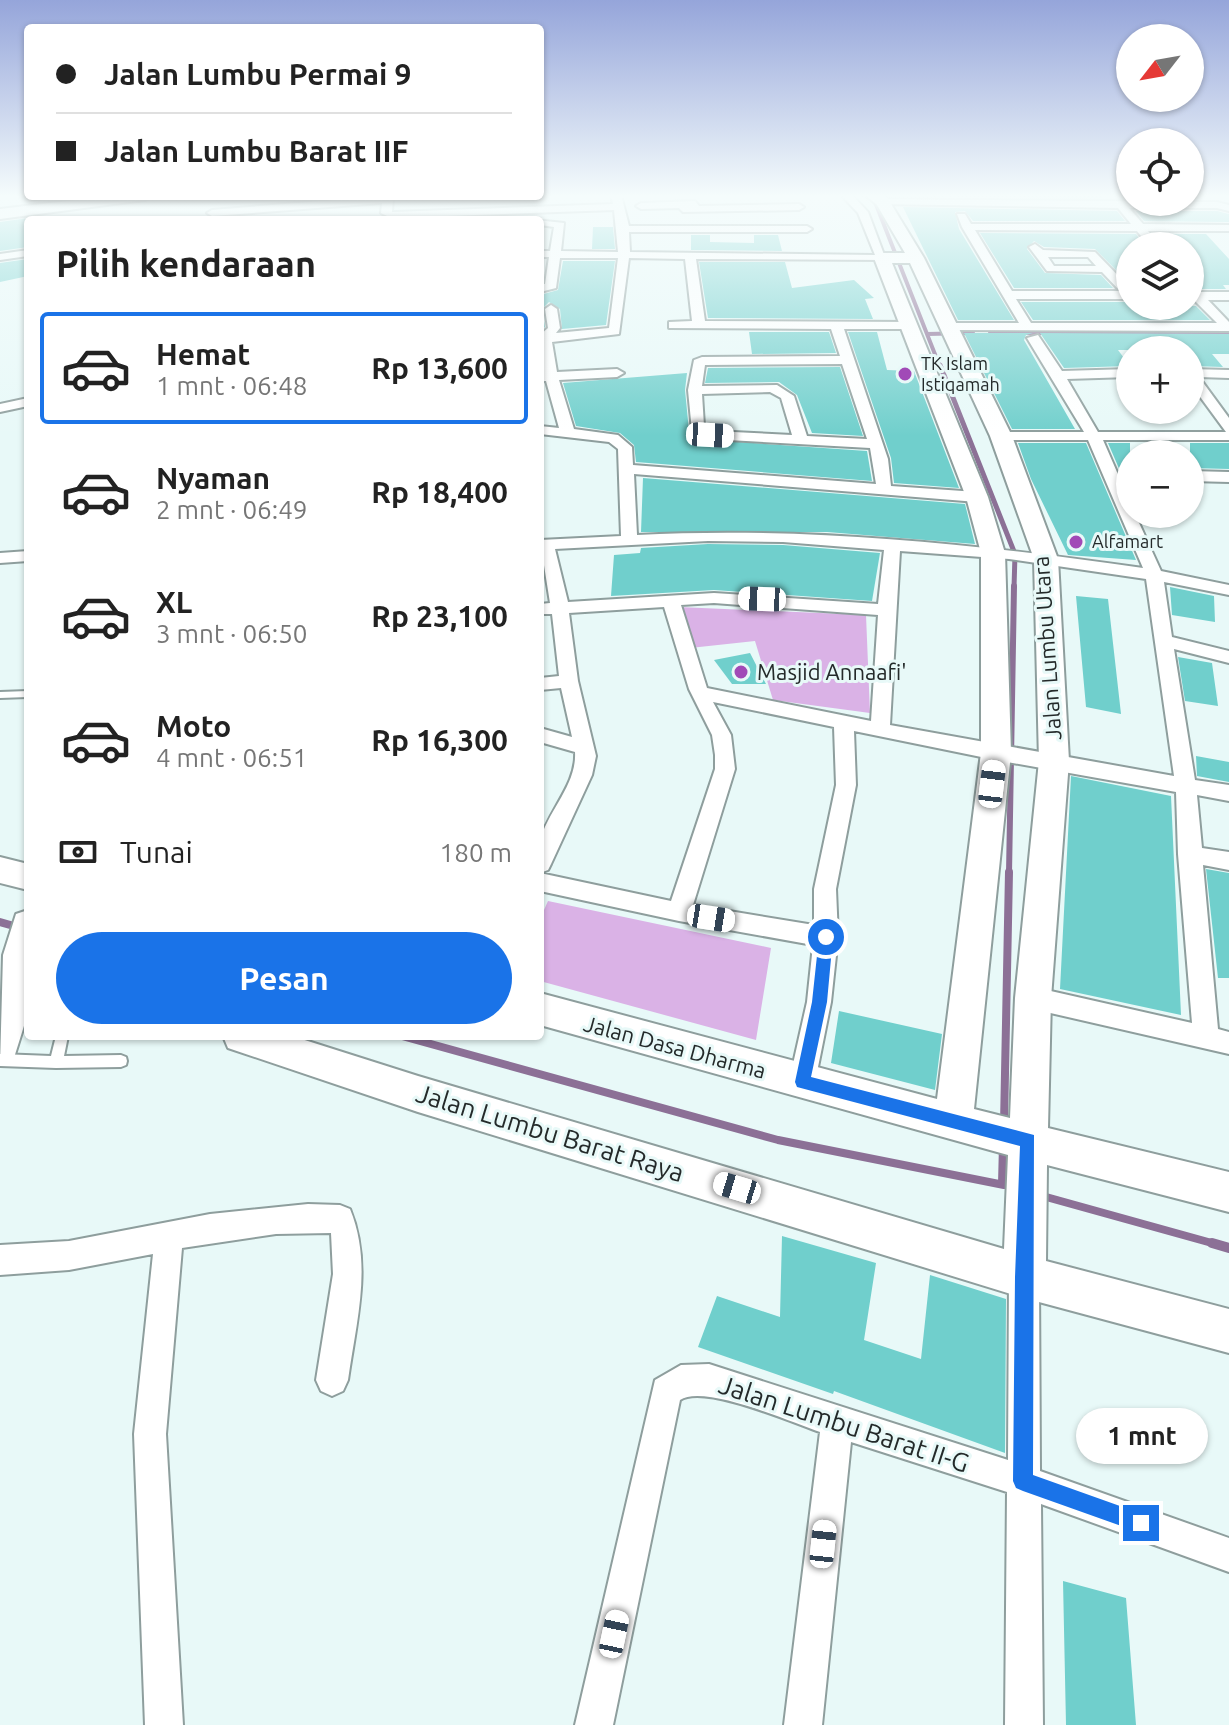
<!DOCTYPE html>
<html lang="id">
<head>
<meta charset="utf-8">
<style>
	:root { --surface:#fff; --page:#f2f2f2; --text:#222; --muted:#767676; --line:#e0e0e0; --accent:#1a73e8 }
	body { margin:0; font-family:Ubuntu,sans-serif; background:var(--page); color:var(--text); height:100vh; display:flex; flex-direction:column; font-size:30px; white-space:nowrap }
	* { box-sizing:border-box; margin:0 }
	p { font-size:26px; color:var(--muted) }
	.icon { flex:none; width:44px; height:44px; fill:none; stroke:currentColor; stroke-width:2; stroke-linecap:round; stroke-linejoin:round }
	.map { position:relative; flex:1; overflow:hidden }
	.panel { position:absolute; left:24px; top:216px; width:520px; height:824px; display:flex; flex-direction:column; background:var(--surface); border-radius:8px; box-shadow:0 2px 6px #0004 }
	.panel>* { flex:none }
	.guide { position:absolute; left:24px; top:24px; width:520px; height:176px; border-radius:8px; box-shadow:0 2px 6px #0004; display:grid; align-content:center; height:176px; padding:0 32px; background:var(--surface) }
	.needle { width:52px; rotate:239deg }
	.tools { position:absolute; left:1116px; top:24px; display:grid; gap:16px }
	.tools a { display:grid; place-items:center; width:88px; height:88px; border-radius:50%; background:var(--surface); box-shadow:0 2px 6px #0004; font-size:40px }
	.end { position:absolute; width:36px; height:36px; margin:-18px; border:10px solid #1a73e8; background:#fff; box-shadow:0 0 0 4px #fff }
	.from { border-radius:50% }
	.bubble { position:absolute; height:56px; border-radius:28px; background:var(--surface); box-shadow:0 2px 6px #0004; font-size:26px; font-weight:700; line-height:56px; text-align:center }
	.car { position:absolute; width:24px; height:48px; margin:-24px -12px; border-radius:10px; box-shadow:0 0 6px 2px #0007; background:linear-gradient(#fff 24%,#345 0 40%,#fff 0 76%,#345 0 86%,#fff 0) }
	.guide b { display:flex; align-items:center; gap:28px; height:76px; font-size:30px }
	.guide b+b { border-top:2px solid var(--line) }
	.guide i { width:20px; height:20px; background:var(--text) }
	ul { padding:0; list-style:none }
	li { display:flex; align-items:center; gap:24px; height:112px; margin:0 16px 12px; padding:0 16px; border:4px solid transparent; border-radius:8px }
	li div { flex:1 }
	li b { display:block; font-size:30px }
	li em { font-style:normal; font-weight:700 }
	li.active { border-color:var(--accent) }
	li>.icon { width:72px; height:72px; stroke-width:1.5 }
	h2 { padding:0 32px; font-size:36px; line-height:96px }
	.pay { display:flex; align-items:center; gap:20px; height:88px; padding:0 32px; font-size:30px }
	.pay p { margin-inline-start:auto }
	.cta { display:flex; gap:16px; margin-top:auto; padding:16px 32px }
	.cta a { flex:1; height:92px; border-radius:48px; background:var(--accent); color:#fff; font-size:32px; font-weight:700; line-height:92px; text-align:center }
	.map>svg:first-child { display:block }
	.green { fill:#dab2e6 }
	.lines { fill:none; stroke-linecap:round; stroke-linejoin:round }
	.stream-far4 { stroke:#8c7096; stroke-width:4 }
	.stream-far3 { stroke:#8c7096; stroke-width:5 }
	.stream-far2 { stroke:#8c7096; stroke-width:6 }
	.stream-far1 { stroke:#8c7096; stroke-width:8 }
	.stream { stroke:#8c7096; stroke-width:10 }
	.building { fill:#70cfcc }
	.lane-casing { stroke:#8e9e9d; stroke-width:4 }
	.street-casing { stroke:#8e9e9d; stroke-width:4 }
	.secondary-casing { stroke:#8e9e9d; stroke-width:4 }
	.lane { fill:#fff; fill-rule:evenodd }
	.street { fill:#fff; fill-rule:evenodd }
	.secondary { fill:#fff; fill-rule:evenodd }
	.route { fill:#1a73e8 }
	.poi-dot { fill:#a14ab7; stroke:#e8f9f8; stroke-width:3 }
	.labels { text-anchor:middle; stroke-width:6; stroke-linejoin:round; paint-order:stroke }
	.far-poi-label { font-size:18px; fill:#242a2a; stroke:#e8f9f8; text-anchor:start }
	.street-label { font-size:22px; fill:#242a2a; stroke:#e8f9f8 }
	.poi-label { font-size:22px; fill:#242a2a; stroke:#e8f9f8; text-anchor:start }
	.near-street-label { font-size:26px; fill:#242a2a; stroke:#e8f9f8 }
</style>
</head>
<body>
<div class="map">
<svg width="1229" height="1725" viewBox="0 0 1229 1725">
	<rect width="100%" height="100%" fill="#e8f9f8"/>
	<path class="green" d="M679 607 866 615 870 713 773 700 755 641 690 648Z
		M548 901 771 948 756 1040 540 981V919Z"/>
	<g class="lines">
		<path class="stream-far4" d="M864 195 875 202 940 367
			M990 333H1229
			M927 334 973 333"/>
		<path class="stream-far3" d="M940 365 1015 554 1014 588"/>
		<path class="stream-far2" d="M1009 874 1014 586"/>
		<path class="stream-far1" d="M0 922 28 930
			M402 1036 778 1140 1004 1185
			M1004 1124 1009 872
			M1002 1184 1003 1144
			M1039 1195 1219 1245"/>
		<path class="stream" d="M1212 1243 1229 1248"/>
	</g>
	<path class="building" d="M897 195H1099L1102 198 898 196Z
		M903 207 1117 211 1125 221H973L965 211 955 212 959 229 1014 320H958Z
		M1136 211H1217L1229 214V222L1144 221Z
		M28 218V247L0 251V222Z
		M593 227H613L615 249H592Z
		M980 233 1136 234 1145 246H1130V284L1095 249 1044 247 1034 241 1027 249 1045 273 1101 275 1113 288H1014Z
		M1155 234H1206L1229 259V285H1223L1226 289H1202L1190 277V246H1164Z
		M691 235H710V242L754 243V235H778L782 251 691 250Z
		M28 259V276L0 282V263Z
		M563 261H615L606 325 562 329 560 309 549 302 542 309 545 327 540 331V295L558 290Z
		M699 262H785L792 288 854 280 874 298 865 299 873 319 708 318Z
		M1021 302H1130V306H1196L1210 320H1033Z
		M749 332H829L836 353 752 354Z
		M848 332H877L887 370 914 371 959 488 894 483 891 458Z
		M964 333H1033L1026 335 1024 340 1075 429H1012Z
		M1040 333 1229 334V354H1212L1223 367 1191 366 1190 350H1118L1130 366 1064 368Z
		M840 367 863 436 812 433 797 395 779 382 705 383 708 368Z
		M687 373 685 390 689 431 696 439 867 451 872 481 636 462 634 445 620 433 576 426 563 383Z
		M1018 443H1086L1136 560 1068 555 1031 479Z
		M1108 443H1130V494Z
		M1190 443H1229V469L1190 468Z
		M643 478 965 504 975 544 827 532H641Z
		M708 544 783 545 880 553 872 601 714 590 611 596 614 555 640 553 641 548Z
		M1170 587 1214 596 1215 622 1172 615Z
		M1076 596 1108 599 1121 714 1086 707Z
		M750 653 766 684H732L714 660Z
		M1178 657 1212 663 1218 706 1185 701Z
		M1196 756 1229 762V782L1197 776Z
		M1071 776 1171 796 1181 1015 1060 989Z
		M1206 869 1229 873V978H1218Z
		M839 1011 942 1034 935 1090 831 1063Z
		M782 1236 876 1263 864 1340 921 1359 930 1275 1006 1299 1005 1453 834 1391 833 1394 698 1347 717 1296 780 1317Z
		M1063 1581 1126 1598 1136 1725H1066Z"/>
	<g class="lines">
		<defs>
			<path id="lane" d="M28 691V697L0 698V692Z
				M56 1036H68L64 1056 121 1055 126 1057 127 1061 126 1065 121 1067 56 1068 0 1066V1054L51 1056Z"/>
			<path id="street" d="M611 195H621L629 226H807L812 229 807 232H629L630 252 875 255 858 213 841 195H852L868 212 886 260 696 259 705 321 913 322V328L909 329H844L888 459 891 486 977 492 985 497 977 502 634 474 637 535C806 526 975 544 1143 568L1088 440H1001L994 436 1001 432H1084L1027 338 1038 335 1062 371 1130 369V377L1067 379 1098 432H1226L1190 383V369L1229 370V378L1199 377 1229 418V440H1103L1130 502V514H1135L1161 571 1229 585V595L1164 582 1172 637 1229 651V663L1174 649 1195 780 1229 785V801L1197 795 1202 848 1229 852V870L1203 865 1218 1029 1229 1032V1054L1033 1009 1024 1006 1021 998 1024 990 1033 987 1192 1023 1178 854 1176 792 996 760 854 731 856 785 836 889 838 937 831 1002 815 1082 811 1090 802 1094 793 1090 789 1082 807 1002 813 945 679 921 540 891V873L671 901 715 769V755L712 735 689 689 664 607 569 613 578 681 596 756 592 775 551 864 548 870 540 873C540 863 538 850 540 841 548 810 577 785 575 752L540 742V728L572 737 561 688 540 690V678L559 676 552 614H540V604L550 603 540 540 621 536 618 449 609 442 540 434V426L559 428 546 381H540V373H544L540 335 548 328 545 309 551 305 557 309 560 328 556 333 609 328 618 258H560L556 288 540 292V284H545L549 257H540V251H550L554 227 540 225V220H536L564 223 561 251 618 252 614 210 391 218 381 213 382 203 212 216 207 213 212 210 383 196H393L392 212 613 204ZM629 258 685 259 692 321 669 322V328L831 329 840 356 702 357 694 360 688 390 692 431 710 439 870 448 876 484 633 465 632 447 618 435 574 429 559 380 617 377 624 373 617 369 557 372 552 342 619 334ZM842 364 867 439 807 436 794 396 777 385 702 386 705 365ZM770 392 781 398 792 435 713 431 704 426 702 394ZM708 541 783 542 884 550 878 604 714 593 568 602 555 549ZM900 551 1009 559 1146 579 1174 776 890 725ZM714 603 878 615 871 721 707 688 681 605ZM713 702 834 727 836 785 814 889V925L693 905 735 769 731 735Z
				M883 199 1217 202 1229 205V211L1217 208H1129L1143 224 1229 225V231H1148L1161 246H1149L1137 231 975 230 1012 291H1120L1102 272 1047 271 1029 247 1035 244 1043 250 1095 252 1130 288V299H1016L1031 323H1217L1194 300H1190V284L1201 292H1229V300H1208L1229 322V331L943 330 941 327 947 323H1019L962 227 957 214H965L971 224H1131L1118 208 879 204V200ZM1048 257H1088L1096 266H1054Z
				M695 201 699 206 799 204 804 207 799 210 683 212 679 208 641 209 636 206 641 203Z
				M28 250V256L0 260V254Z
				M28 398V406L0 412V404Z
				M1190 471 1229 472V482L1190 481Z
				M28 551V561L0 563V553Z
				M308 1204 340 1205 350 1209C373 1265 356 1322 348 1380L343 1391 332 1396 321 1391 316 1380 333 1274 331 1233 276 1234 182 1248 166 1434 183 1725H145L134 1434 153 1254 69 1270 0 1275V1245L69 1241 210 1214Z
				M1024 1262 1034 1267 1039 1277 1040 1471 1229 1538V1572L1041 1504 1043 1725H1005L1007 1492 851 1442 822 1725H784L820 1432C791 1422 704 1384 680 1400L613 1725H575L655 1380 681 1365 709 1364 1008 1460 1009 1277 1014 1267Z"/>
			<path id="secondary" d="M866 195H883L888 199 924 258 1012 436 1058 559 1069 761 1051 998 1048 1128 1229 1172V1212L1047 1165 1046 1261 1229 1309V1353L1024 1298 418 1112 228 1048 223 1036H292L418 1076 1004 1249 1008 1155 540 1025V993L937 1099 981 753V553L966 497 874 258 882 253H905L877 205ZM892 263H910L990 436 1034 559 1039 761 1015 998 1010 1118 974 1109 1011 753 1005 553 988 497Z
				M109 196H152L145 200 0 219V209Z
				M0 857 28 864V890L0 883Z
				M28 910V1013L13 1061 0 1066 3 955 16 914Z"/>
		</defs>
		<use href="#lane" class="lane-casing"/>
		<use href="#street" class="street-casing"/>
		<use href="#secondary" class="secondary-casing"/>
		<use href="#lane" class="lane"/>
		<use href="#street" class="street"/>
		<use href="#secondary" class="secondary"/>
	</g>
	<linearGradient id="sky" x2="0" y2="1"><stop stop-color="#95a5da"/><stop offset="0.45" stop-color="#f5fcfc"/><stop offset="1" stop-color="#f5fcfc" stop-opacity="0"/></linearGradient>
	<rect width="1229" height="436" fill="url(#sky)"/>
	<path class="route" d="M826 931 833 937 827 1002 811 1077 1034 1135 1033 1475 1148 1516 1151 1523 1148 1530 1141 1533 1023 1491 1016 1488 1013 1481 1015 1277 1020 1146 797 1087 795 1082 812 1002 819 937Z"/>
	<g class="poi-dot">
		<circle cx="905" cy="374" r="8"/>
		<circle cx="1076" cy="542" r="8"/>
		<circle cx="741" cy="672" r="8"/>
	</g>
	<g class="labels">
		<g class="far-poi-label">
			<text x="921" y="370">TK Islam<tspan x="921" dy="21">Istiqamah</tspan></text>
			<text x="1092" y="548">Alfamart</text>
		</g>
		<g class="street-label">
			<text transform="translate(1047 648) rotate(-94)" y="8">Jalan Lumbu Utara</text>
			<text transform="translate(675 1047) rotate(15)" y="8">Jalan Dasa Dharma</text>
		</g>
		<g class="poi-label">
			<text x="757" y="680">Masjid Annaafi'</text>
		</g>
		<g class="near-street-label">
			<text transform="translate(550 1133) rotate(17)" y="9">Jalan Lumbu Barat Raya</text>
			<text transform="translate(844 1424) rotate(18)" y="9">Jalan Lumbu Barat II-G</text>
		</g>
	</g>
</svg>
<div class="tools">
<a><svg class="needle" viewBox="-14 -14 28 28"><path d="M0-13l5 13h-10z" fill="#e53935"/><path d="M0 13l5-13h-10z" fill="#767676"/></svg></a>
<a><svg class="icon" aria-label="locate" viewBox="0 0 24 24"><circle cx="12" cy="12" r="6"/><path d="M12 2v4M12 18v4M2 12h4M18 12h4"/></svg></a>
<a><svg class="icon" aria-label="layers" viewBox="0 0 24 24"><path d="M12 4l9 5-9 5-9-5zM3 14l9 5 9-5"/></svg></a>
<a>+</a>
<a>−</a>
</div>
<i class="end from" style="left:826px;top:937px"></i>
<i class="end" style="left:1141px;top:1523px"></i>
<div class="bubble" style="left:1076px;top:1408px;width:132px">1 mnt</div>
<i class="car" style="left:710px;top:435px;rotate:93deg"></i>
<i class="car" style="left:762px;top:599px;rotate:272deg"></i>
<i class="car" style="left:992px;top:784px;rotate:7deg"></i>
<i class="car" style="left:711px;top:918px;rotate:99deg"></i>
<i class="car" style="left:737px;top:1188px;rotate:287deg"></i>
<i class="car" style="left:823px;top:1544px;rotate:6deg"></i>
<i class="car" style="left:614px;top:1634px;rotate:12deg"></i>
<div class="guide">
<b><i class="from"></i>Jalan Lumbu Permai 9</b>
<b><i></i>Jalan Lumbu Barat IIF</b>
</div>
<section class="panel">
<h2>Pilih kendaraan</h2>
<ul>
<li class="active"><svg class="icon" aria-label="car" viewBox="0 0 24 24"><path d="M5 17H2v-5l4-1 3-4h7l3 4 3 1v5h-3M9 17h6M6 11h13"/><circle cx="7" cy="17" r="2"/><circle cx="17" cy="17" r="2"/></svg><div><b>Hemat</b><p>1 mnt · 06:48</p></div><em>Rp 13,600</em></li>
<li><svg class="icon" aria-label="car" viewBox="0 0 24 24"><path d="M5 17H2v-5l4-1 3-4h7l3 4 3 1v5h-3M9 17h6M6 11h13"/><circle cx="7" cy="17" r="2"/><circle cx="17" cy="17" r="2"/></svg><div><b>Nyaman</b><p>2 mnt · 06:49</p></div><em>Rp 18,400</em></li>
<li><svg class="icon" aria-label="car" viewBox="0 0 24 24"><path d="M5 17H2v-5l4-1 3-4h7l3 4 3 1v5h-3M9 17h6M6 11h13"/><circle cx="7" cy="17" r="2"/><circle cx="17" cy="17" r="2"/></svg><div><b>XL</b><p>3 mnt · 06:50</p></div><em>Rp 23,100</em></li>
<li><svg class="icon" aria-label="car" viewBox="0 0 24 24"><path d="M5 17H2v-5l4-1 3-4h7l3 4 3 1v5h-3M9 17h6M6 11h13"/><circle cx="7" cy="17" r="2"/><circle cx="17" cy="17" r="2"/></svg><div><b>Moto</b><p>4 mnt · 06:51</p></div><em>Rp 16,300</em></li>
</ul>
<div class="pay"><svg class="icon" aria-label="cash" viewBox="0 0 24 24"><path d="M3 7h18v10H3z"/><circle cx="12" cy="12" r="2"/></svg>Tunai<p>180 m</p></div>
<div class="cta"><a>Pesan</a></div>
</section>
</div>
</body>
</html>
